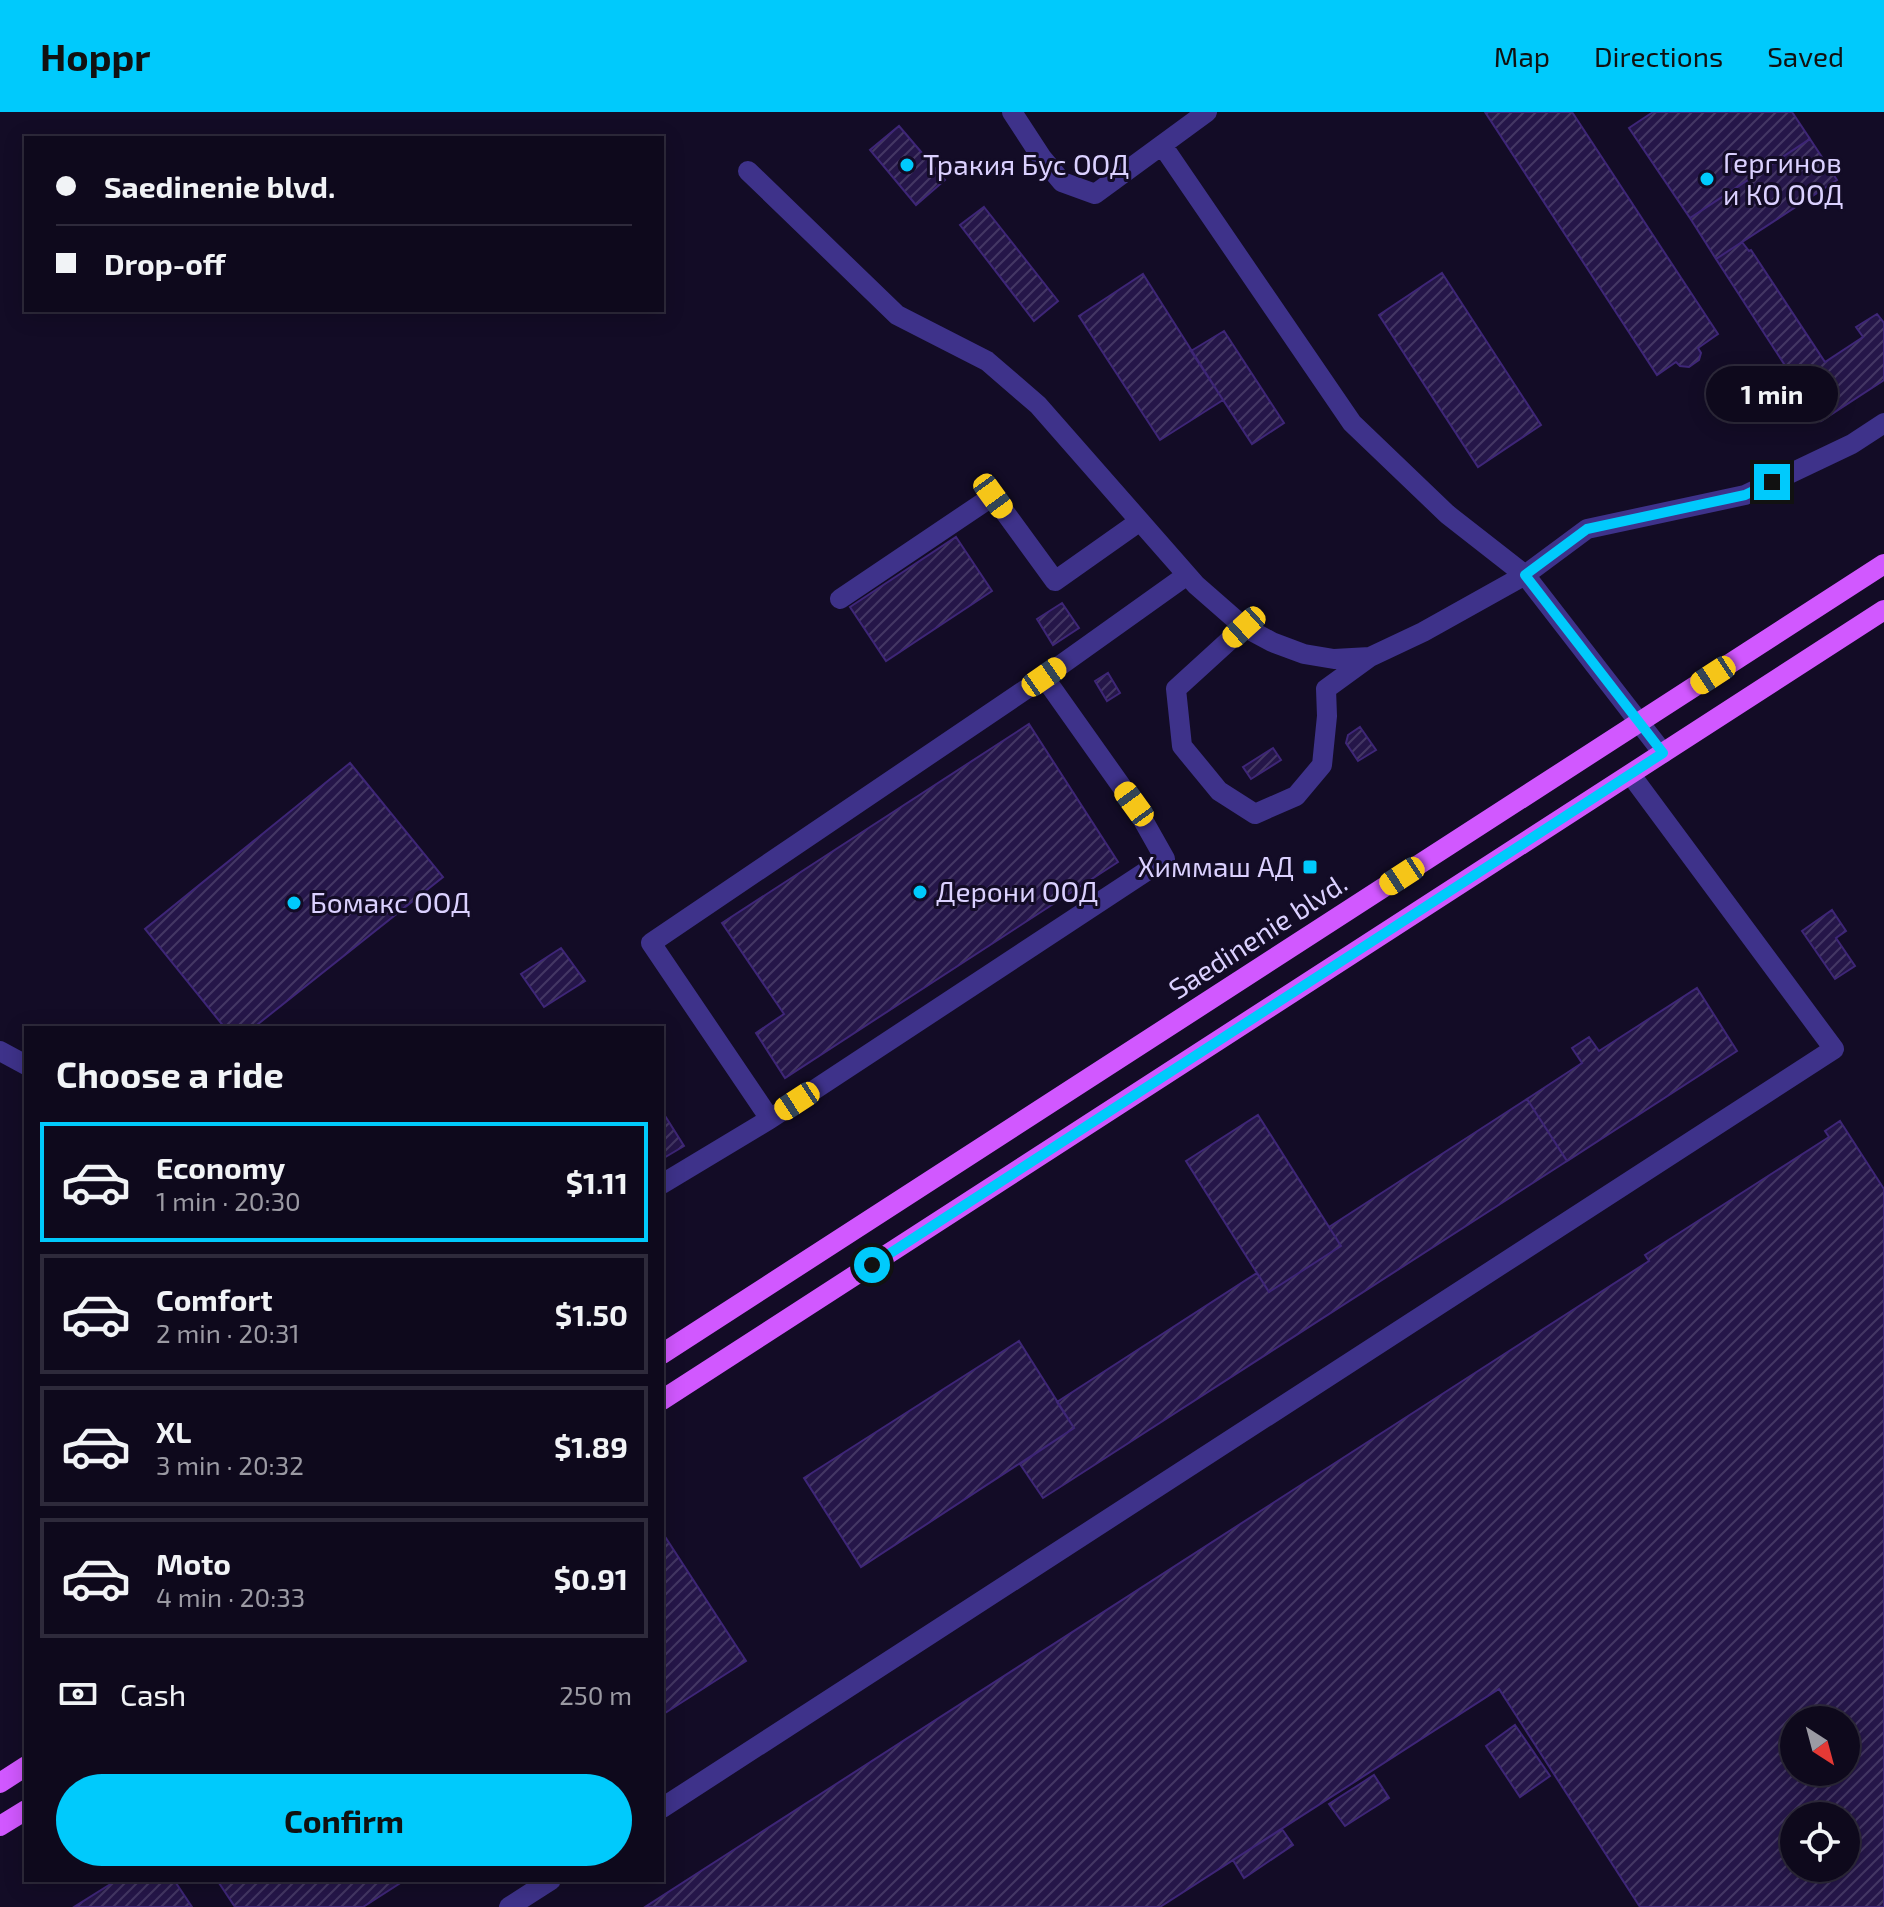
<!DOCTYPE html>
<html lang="en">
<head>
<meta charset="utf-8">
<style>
	:root { --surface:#0e091c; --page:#1c1729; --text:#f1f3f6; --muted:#9b9aa3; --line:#2e2a3b; --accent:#00cafc }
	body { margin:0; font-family:"Exo 2",sans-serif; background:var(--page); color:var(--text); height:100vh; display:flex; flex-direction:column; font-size:30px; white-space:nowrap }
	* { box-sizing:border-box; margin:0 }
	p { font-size:26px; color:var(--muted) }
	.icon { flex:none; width:44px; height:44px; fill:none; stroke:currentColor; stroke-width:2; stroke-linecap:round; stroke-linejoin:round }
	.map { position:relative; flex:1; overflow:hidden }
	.sheet { position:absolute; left:24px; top:914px; width:640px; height:856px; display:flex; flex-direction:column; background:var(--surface); border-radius:0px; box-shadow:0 4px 20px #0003,0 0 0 2px var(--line) }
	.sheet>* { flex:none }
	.banner { position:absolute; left:24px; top:24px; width:640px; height:176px; border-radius:0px; box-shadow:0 4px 20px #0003,0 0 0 2px var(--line); display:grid; align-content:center; height:176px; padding:0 32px; background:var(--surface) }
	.needle { width:52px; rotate:144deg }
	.controls { position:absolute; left:1780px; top:1594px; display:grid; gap:16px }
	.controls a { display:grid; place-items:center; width:80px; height:80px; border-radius:50%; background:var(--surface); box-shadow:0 4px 20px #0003,0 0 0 2px var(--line); font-size:40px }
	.end { position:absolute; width:36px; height:36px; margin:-18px; border:10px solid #00cafc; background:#111; box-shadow:0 0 0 4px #111 }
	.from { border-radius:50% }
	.bubble { position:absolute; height:56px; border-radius:28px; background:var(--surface); box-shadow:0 4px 20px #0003,0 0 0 2px var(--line); font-size:26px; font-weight:700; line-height:56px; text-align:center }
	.car { position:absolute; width:24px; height:48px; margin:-24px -12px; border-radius:10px; box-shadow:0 0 6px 2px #0007; background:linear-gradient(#f5c518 24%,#345 0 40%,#f5c518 0 76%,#345 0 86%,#f5c518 0) }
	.banner b { display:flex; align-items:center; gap:28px; height:76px; font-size:30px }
	.banner b+b { border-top:2px solid var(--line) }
	.banner i { width:20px; height:20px; background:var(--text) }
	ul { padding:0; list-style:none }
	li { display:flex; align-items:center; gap:24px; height:120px; margin:0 16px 12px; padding:0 16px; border:4px solid var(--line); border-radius:0px }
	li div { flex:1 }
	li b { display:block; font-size:30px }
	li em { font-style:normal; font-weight:700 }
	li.selected { border-color:var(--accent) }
	li>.icon { width:72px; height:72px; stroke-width:1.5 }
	h2 { padding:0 32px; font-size:36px; line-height:96px }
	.pay { display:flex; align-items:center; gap:20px; height:88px; padding:0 32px; font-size:30px }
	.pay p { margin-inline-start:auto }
	.primary-button { display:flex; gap:16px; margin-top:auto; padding:16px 32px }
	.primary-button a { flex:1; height:92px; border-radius:48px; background:var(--accent); color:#111; font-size:32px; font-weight:700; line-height:92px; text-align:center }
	header { display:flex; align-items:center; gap:48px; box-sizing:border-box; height:112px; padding:0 40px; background:var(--accent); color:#111 }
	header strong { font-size:38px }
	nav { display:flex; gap:44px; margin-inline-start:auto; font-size:28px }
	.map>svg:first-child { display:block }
	.building { fill:url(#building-hatch); stroke:#3e2677; stroke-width:2; fill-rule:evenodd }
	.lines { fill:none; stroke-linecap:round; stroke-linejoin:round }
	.minor { stroke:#3e328a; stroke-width:20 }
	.major { stroke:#d158ff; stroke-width:20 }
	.route { stroke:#00cafc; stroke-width:10 }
	.poi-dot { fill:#00cafc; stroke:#130c26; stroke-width:3 }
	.labels { text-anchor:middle; stroke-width:6; stroke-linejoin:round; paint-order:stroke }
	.poi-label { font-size:28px; fill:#dbd1ff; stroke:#130c26; text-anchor:start }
	.street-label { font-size:28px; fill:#dbd1ff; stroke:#130c26 }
</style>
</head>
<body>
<header>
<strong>Hoppr</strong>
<nav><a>Map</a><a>Directions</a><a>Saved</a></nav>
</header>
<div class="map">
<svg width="1884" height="1795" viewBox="0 0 1884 1795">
	<defs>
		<pattern id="building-hatch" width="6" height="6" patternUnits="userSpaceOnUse" patternTransform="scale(2)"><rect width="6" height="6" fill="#251649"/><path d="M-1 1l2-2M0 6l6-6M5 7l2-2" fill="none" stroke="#443764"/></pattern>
	</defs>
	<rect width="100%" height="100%" fill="#130c26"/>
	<path class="building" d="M1485 0H1572L1718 222 1698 236 1701 241 1699 248 1689 255 1680 254 1676 250 1657 263Z
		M1653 0H1792L1810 27 1690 106 1629 16Z
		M899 14 945 68 916 93 870 38Z
		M1810 27 1837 68 1716 147 1690 106Z
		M984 95 1058 189 1034 209 960 113Z
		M1742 130 1749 139 1751 138 1825 250 1863 225 1856 215 1877 202 1884 211V268L1821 309 1716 147Z
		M1442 161 1541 313 1478 355 1379 203Z
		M1143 162 1223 288 1160 328 1079 204Z
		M1224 219 1284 311 1252 332 1191 239Z
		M956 425 992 479 886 549 850 495Z
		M1062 491 1079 516 1053 533 1037 507Z
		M1108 561 1120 581 1107 589 1095 569Z
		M1029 612 1118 750 785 966 756 921 784 902 722 811Z
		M1360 615 1376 638 1358 649 1346 631 1348 623Z
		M1273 636 1281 648 1251 667 1243 655Z
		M350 651 443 765 253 916H225L145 817Z
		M1832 798 1846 819 1836 826 1855 854 1835 867 1802 819Z
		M561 836 585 869 544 895 521 862Z
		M1697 876 1737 939 1567 1049 1527 987 1582 951 1572 936 1589 925 1599 939Z
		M1527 987 1567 1049 1043 1386 1020 1352 1074 1316 1057 1290 1257 1161 1269 1180 1341 1134 1329 1115Z
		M662 999 684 1034 662 1047Z
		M1258 1003 1341 1134 1269 1180 1186 1049Z
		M1840 1009 1884 1077V1795H1640L1499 1577 1160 1795H645L1649 1149 1645 1143 1829 1025 1825 1019ZM1794 1608H1846V1660H1794ZM1794 1704H1846V1756H1794Z
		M1019 1229 1074 1316 861 1455 804 1366Z
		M662 1420 746 1549 662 1603Z
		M1515 1613 1550 1664 1520 1685 1486 1634Z
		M1374 1663 1389 1686 1345 1714 1329 1692Z
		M1282 1717 1293 1733 1244 1766 1233 1748Z
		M117 1768H174L192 1795H74Z
		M217 1768H405L363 1795H235Z"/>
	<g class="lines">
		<path class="minor" d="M1012 0 1042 46 1062 70 1095 82 1207 0
			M1162 33 1352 311 1447 402 1525 463 1663 641
			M748 59 897 203 987 249 1038 293 1196 473 1244 515 1272 530 1304 542 1334 547 1370 545 1423 520 1525 463 1587 417 1745 383 1852 332 1884 311
			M840 487 993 384 1055 469 1140 409
			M1244 515 1176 577 1182 634 1219 679 1255 702 1296 684 1322 653 1327 604 1326 577 1370 545
			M1044 565 651 831 770 1007 1165 747 1134 692 1044 565 1187 463
			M0 939 26 953
			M662 1072 770 1007
			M662 1696 1834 937 1631 663
			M509 1795 551 1768"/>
		<path class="major" d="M662 1242 1884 452
			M662 1288 1884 498
			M0 1671 26 1654
			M0 1714 26 1698"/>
	</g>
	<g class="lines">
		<path class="route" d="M872 1153 1663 641 1525 463 1587 417 1745 383 1772 370"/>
	</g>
	<g class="poi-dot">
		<circle cx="907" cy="53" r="8"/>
		<circle cx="1707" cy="67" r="8"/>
		<rect x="1302" y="747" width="16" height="16" rx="4"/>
		<circle cx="920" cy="780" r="8"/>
		<circle cx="294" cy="791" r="8"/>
	</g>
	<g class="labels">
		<g class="poi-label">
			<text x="1723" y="61">Гергинов<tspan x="1723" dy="32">и КО ООД</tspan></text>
			<text x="923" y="63">Тракия Бус ООД</text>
			<text x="1294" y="765" text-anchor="end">Химмаш АД</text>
			<text x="936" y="790">Дерони ООД</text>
			<text x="310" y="801">Бомакс ООД</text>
		</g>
		<g class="street-label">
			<text transform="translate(1258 824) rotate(-33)" y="10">Saedinenie blvd.</text>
		</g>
	</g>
</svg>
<div class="controls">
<a><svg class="needle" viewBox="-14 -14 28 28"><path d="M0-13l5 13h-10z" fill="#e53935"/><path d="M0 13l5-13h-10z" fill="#9b9aa3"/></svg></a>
<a><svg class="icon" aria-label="locate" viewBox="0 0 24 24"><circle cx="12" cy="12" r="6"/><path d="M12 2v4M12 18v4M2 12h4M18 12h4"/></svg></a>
</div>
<i class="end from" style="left:872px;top:1153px"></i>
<i class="end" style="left:1772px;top:370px"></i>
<div class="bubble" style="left:1706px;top:254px;width:132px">1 min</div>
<i class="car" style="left:993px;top:384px;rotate:144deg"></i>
<i class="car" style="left:1244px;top:515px;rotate:228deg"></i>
<i class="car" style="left:1713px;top:563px;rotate:237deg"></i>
<i class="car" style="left:1044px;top:565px;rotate:55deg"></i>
<i class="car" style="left:1134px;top:692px;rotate:324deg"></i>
<i class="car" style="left:1402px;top:764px;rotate:237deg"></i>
<i class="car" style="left:797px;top:989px;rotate:237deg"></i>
<div class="banner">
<b><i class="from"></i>Saedinenie blvd.</b>
<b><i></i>Drop-off</b>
</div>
<section class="sheet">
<h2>Choose a ride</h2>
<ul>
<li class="selected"><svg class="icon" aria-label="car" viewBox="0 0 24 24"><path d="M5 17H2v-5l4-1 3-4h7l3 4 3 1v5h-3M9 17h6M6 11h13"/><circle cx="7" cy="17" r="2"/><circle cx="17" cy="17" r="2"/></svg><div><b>Economy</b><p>1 min · 20:30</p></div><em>$1.11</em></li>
<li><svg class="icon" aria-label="car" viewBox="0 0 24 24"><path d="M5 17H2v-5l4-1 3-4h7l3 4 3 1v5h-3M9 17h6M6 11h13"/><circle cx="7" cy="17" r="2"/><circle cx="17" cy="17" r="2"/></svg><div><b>Comfort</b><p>2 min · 20:31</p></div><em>$1.50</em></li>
<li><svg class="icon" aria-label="car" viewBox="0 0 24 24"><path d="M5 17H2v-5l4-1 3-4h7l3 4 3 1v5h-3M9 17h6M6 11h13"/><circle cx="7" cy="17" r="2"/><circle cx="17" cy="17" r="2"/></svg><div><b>XL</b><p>3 min · 20:32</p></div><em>$1.89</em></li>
<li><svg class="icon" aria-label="car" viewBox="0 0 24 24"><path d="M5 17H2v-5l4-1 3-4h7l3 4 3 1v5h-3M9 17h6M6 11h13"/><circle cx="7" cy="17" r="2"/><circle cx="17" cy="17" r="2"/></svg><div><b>Moto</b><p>4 min · 20:33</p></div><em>$0.91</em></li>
</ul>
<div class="pay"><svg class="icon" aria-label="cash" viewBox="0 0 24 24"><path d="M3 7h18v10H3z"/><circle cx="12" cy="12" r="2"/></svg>Cash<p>250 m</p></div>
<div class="primary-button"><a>Confirm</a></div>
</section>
</div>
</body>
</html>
